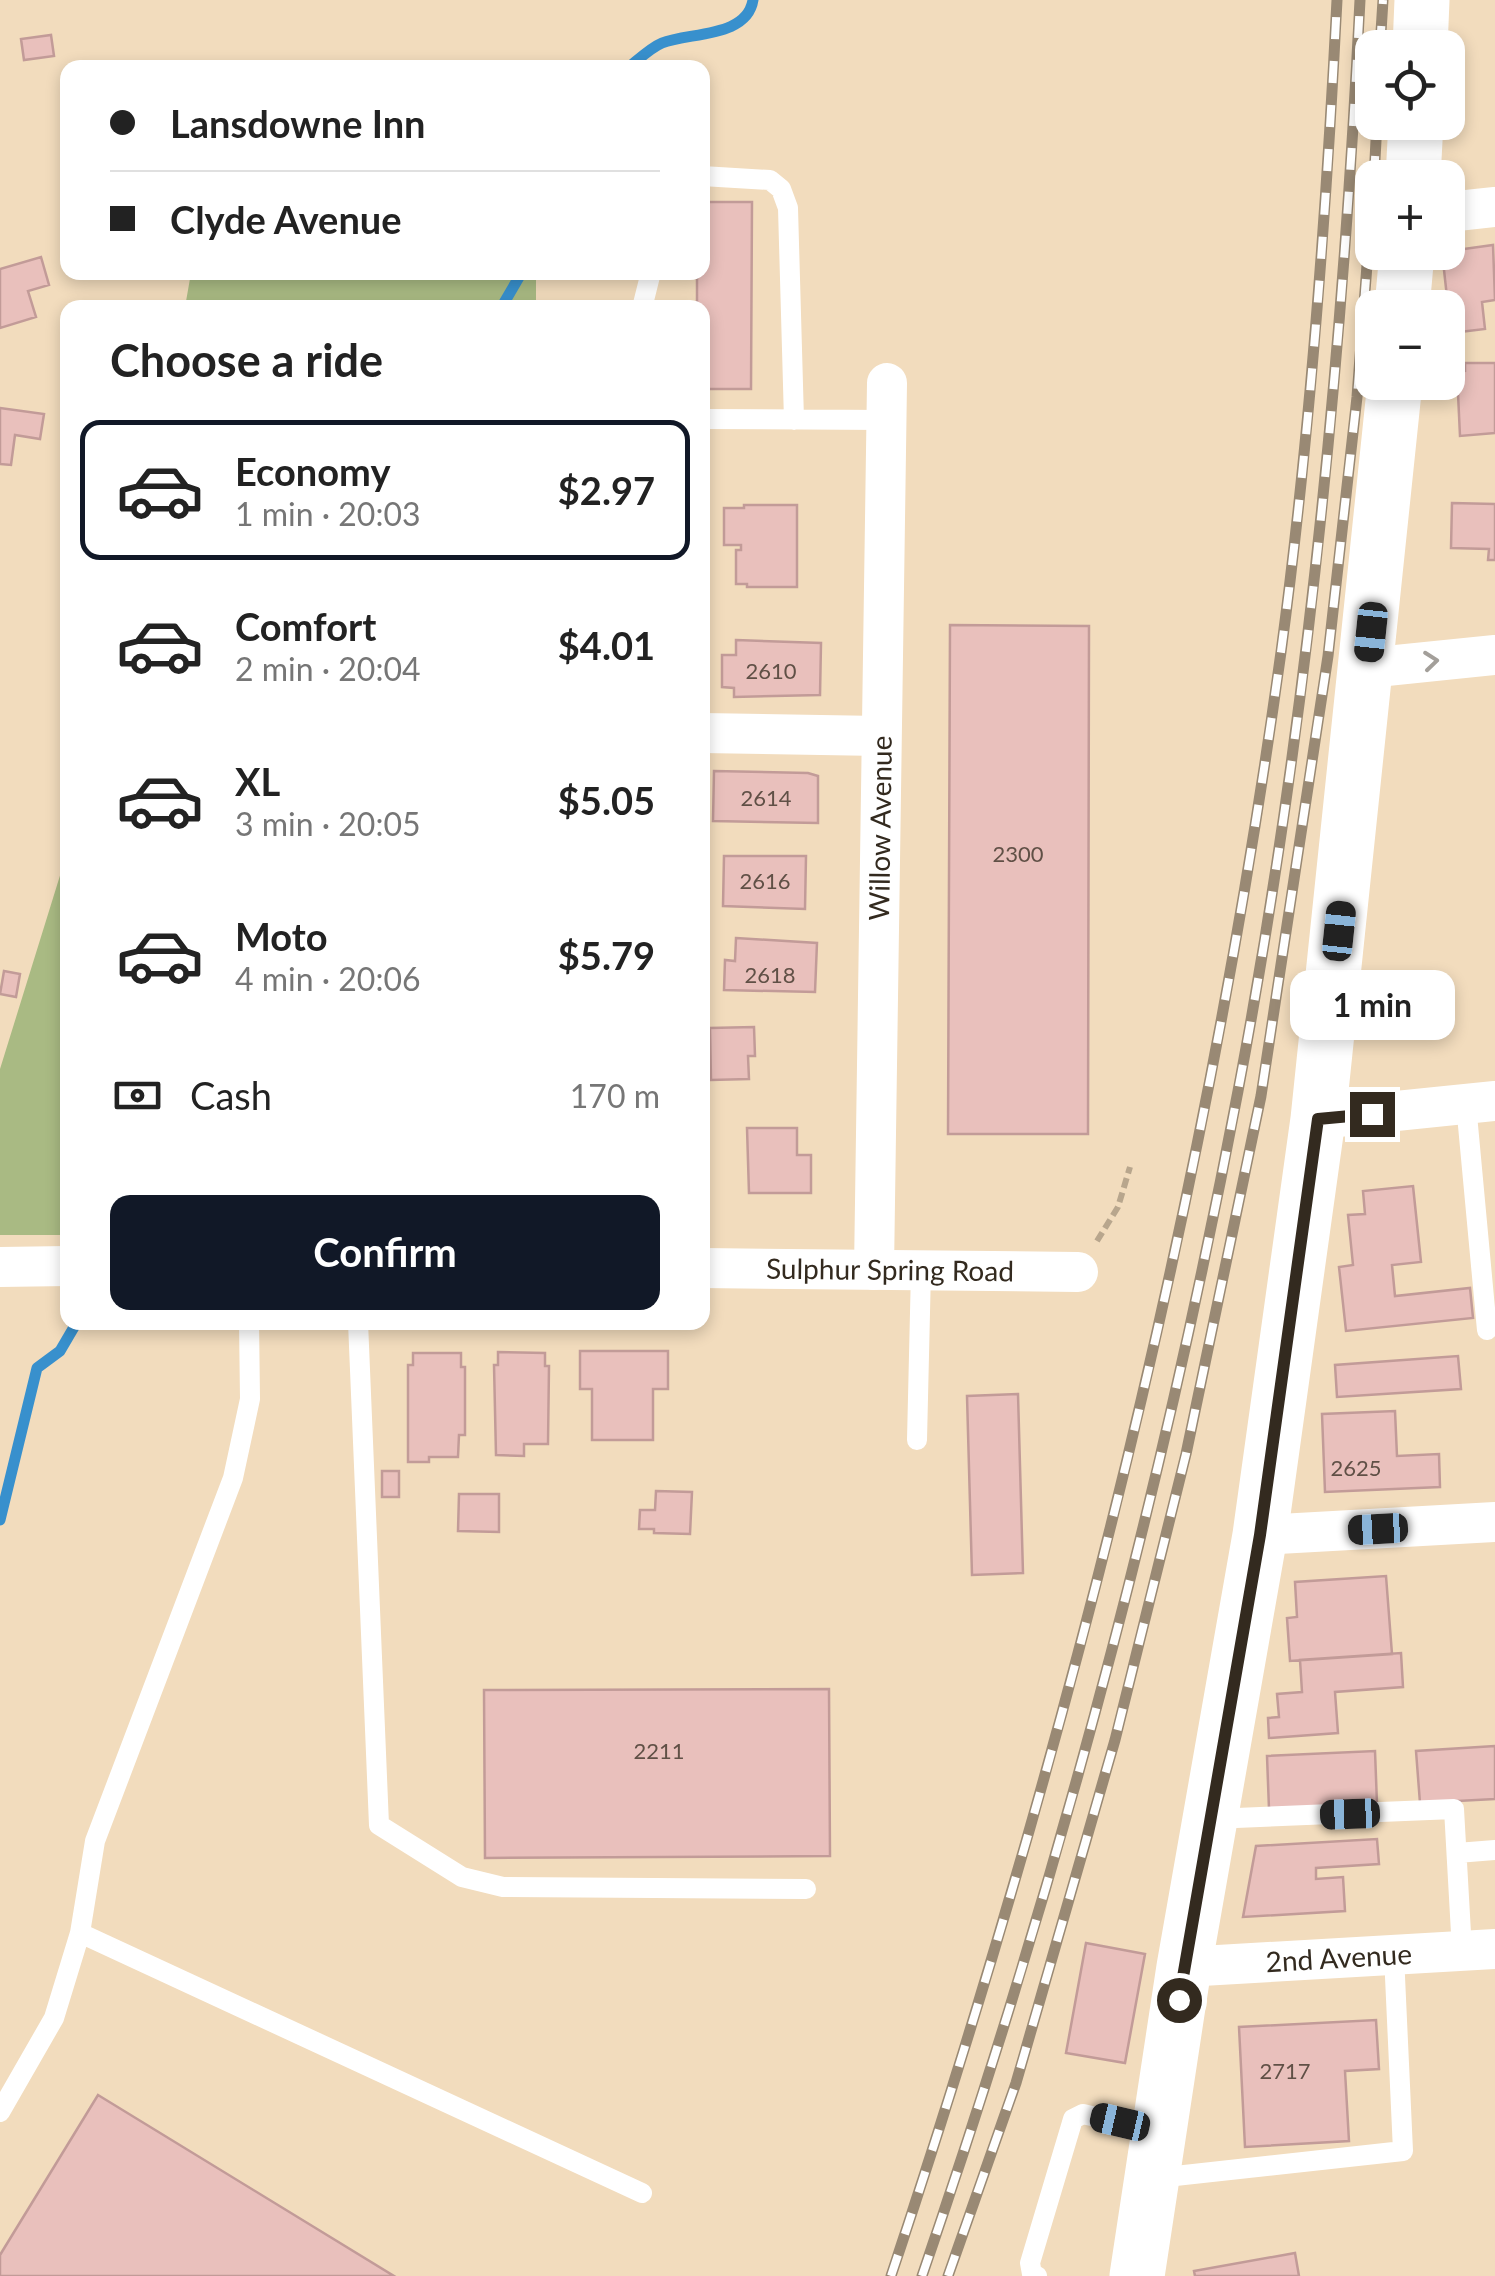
<!DOCTYPE html>
<html lang="en">
<head>
<meta charset="utf-8">
<style>
	:root { --surface:#fff; --page:#f2f2f2; --text:#222; --muted:#767676; --line:#e0e0e0; --accent:#111827 }
	body { margin:0; font-family:Lato,sans-serif; background:var(--page); color:var(--text); height:100vh; display:flex; flex-direction:column; font-size:38px; white-space:nowrap }
	* { box-sizing:border-box; margin:0 }
	p { font-size:32px; color:var(--muted) }
	.icon { flex:none; width:55px; height:55px; fill:none; stroke:currentColor; stroke-width:2; stroke-linecap:round; stroke-linejoin:round }
	.map { position:relative; flex:1; overflow:hidden }
	.side { position:absolute; left:60px; top:300px; width:650px; height:1030px; display:flex; flex-direction:column; background:var(--surface); border-radius:20px; box-shadow:0 5px 15px #0003 }
	.side>* { flex:none }
	.banner { position:absolute; left:60px; top:60px; width:650px; height:220px; border-radius:20px; box-shadow:0 5px 15px #0003; display:grid; align-content:center; height:220px; padding:0 50px; background:var(--surface) }
	.controls { position:absolute; left:1355px; top:30px; display:grid; gap:20px }
	.controls a { display:grid; place-items:center; width:110px; height:110px; border-radius:20px; background:var(--surface); box-shadow:0 5px 15px #0003; font-size:50px }
	.end { position:absolute; width:45px; height:45px; margin:-22px; border:12px solid #332a1f; background:#fff; box-shadow:0 0 0 5px #fff }
	.from { border-radius:50% }
	.bubble { position:absolute; height:70px; border-radius:20px; background:var(--surface); box-shadow:0 5px 15px #0003; font-size:32px; font-weight:700; line-height:70px; text-align:center }
	.car { position:absolute; width:30px; height:60px; margin:-30px -15px; border-radius:12px; box-shadow:0 0 8px 2px #0007; background:linear-gradient(#222 24%,#8ab4d8 0 40%,#222 0 76%,#8ab4d8 0 86%,#222 0) }
	.banner b { display:flex; align-items:center; gap:35px; height:95px; font-size:38px }
	.banner b+b { border-top:2px solid var(--line) }
	.banner i { width:25px; height:25px; background:var(--text) }
	ul { padding:0; list-style:none }
	li { display:flex; align-items:center; gap:30px; height:140px; margin:0 20px 15px; padding:0 30px; border:5px solid transparent; border-radius:20px }
	li div { flex:1 }
	li b { display:block; font-size:38px }
	li em { font-style:normal; font-weight:700 }
	li.on { border-color:var(--accent) }
	li>.icon { width:90px; height:90px; stroke-width:1.5 }
	h2 { padding:0 50px; font-size:45px; line-height:120px }
	.pay { display:flex; align-items:center; gap:25px; height:110px; padding:0 50px; font-size:38px }
	.pay p { margin-inline-start:auto }
	.action { display:flex; gap:20px; margin-top:auto; padding:20px 50px }
	.action a { flex:1; height:115px; border-radius:20px; background:var(--accent); color:#fff; font-size:40px; font-weight:700; line-height:115px; text-align:center }
	.map>svg:first-child { display:block }
	.green { fill:#a9ba83 }
	.lines { fill:none; stroke-linecap:round; stroke-linejoin:round }
	.stream { stroke:#3890cd; stroke-width:11 }
	.building { fill:#e9c0bc; stroke:#c29b98; stroke-width:2.5 }
	.path { stroke:#b8a68d; stroke-width:6; stroke-dasharray:10 5; stroke-linecap:butt }
	.lane { stroke:#fff; stroke-width:20 }
	.street { stroke:#fff; stroke-width:40 }
	.secondary { stroke:#fff; stroke-width:55 }
	.rail-casing { stroke:#998974; stroke-width:11 }
	.rail { stroke:#fff; stroke-width:8; stroke-dasharray:22; stroke-linecap:butt }
	.oneway { stroke:#a39f9a }
	.route { stroke:#332a1f; stroke-width:12 }
	.labels { text-anchor:middle; stroke-width:9; stroke-linejoin:round; paint-order:stroke }
	.number-label { font-size:22px; fill:#605046 }
	.street-label { font-size:28px; fill:#332a1f; stroke:#fff }
</style>
</head>
<body>
<div class="map">
<svg width="1495" height="2276" viewBox="0 0 1495 2276">
	<rect width="100%" height="100%" fill="#f2dcbd"/>
	<path class="green" d="M191 273H536V307H185Z
		M67 853V1235H0V1069Z"/>
	<g class="lines">
		<path class="stream" d="M628 68C638 60 650 48 662 43 689 32 747 38 753 0
			M501 308 522 272
			M0 1520 37 1368 60 1351 77 1322"/>
	</g>
	<path class="building" d="M51 35 54 56 24 60 21 39Z
		M702 202H752L751 389H702V308H669L697 305V272H702Z
		M1493 245 1495 300 1482 302 1485 329 1451 333 1442 252Z
		M41 257 49 285 28 291 36 317 0 328V269Z
		M1465 363H1495V433L1460 436 1457 372 1465 371Z
		M0 408 44 414 40 439 15 435 11 465 0 464Z
		M1452 503 1495 504V560H1488L1489 549 1451 548Z
		M744 505H797V587H747V584H736V550H741V545H724V508H744Z
		M950 625 1089 626 1088 1134H948Z
		M736 640 821 643 820 695 734 697V688L722 687V655H736Z
		M714 771 808 773 818 776V823L713 821Z
		M724 856H806L805 909 723 906Z
		M736 938 817 943 815 992 724 990 725 960 735 961Z
		M4 971 20 974 16 997 0 994Z
		M754 1027 755 1056H748L749 1079 711 1080 710 1028Z
		M747 1128H797V1155H811V1193H749Z
		M1413 1186 1421 1262 1392 1265 1395 1296 1470 1288 1473 1318 1346 1331 1339 1267 1353 1265 1348 1215 1365 1214 1363 1191Z
		M580 1351H668V1389H653V1440H592V1389H580Z
		M498 1352 545 1353V1366H549L548 1444H524V1456L496 1455 494 1365H498Z
		M413 1353H461V1367H465V1435H459L458 1457H429V1462H408V1365H413Z
		M1458 1356 1461 1389 1337 1397 1335 1365Z
		M1018 1394 1023 1573 972 1575 967 1396Z
		M1395 1411 1397 1456 1439 1454 1440 1487 1325 1492 1322 1414Z
		M382 1471H399V1497H382Z
		M656 1491 692 1492 690 1534 654 1533V1529H639L640 1510H655Z
		M459 1494H499V1532L458 1531Z
		M1386 1576 1392 1654 1290 1661 1287 1618 1297 1617 1295 1582Z
		M1401 1653 1403 1687 1335 1692 1338 1733 1269 1738 1268 1718 1279 1717 1277 1694 1302 1692 1300 1660Z
		M829 1689 830 1856 485 1858 484 1690Z
		M1495 1746V1799L1420 1803 1416 1751Z
		M1375 1751 1377 1804 1269 1809 1267 1756Z
		M1377 1839 1379 1864 1316 1868V1879L1343 1877 1345 1911 1243 1917 1256 1846Z
		M1086 1943 1145 1954 1125 2063 1066 2053Z
		M1376 2020 1379 2069 1345 2071 1349 2141 1245 2147 1239 2027Z
		M98 2095 394 2276H0V2255Z
		M1295 2253 1299 2276H1195L1194 2271Z"/>
	<g class="lines">
		<path class="path" d="M1097 1241 1118 1207 1130 1167"/>
		<path class="lane" d="M702 176 770 180 781 189 788 208 794 420
			M642 308 651 272
			M702 419 886 420
			M1466 1104 1487 1330
			M358 1322 379 1825 462 1877 503 1887 806 1889
			M917 1440 921 1270
			M1212 1819 1454 1809 1462 1951
			M1457 1853 1495 1850
			M80 1933 642 2193
			M0 2112 54 2018 80 1933 95 1841 233 1478 250 1399 249 1322
			M1157 2178 1403 2151 1394 1955
			M1037 2276 1032 2274 1030 2263 1073 2119 1083 2114 1155 2131"/>
		<g class="street">
			<path d="M1448 212 1495 207"/>
			<path d="M1367 668 1495 655"/>
			<path d="M702 733 880 736"/>
			<path d="M1318 1119 1495 1101"/>
			<path d="M0 1267 68 1266"/>
			<path id="s1" d="M702 1268 1078 1272"/>
			<path id="s2" d="M874 1270 887 383"/>
			<path d="M1260 1535 1495 1522"/>
			<path id="s3" d="M1184 1967 1495 1949"/>
		</g>
		<path class="secondary" d="M1420 48 1422 0
			M1413 178 1416 122
			M1402 308 1407 252
			M1137 2276 1184 1967 1260 1535 1318 1119 1395 382"/>
		<defs>
			<path id="rail" d="M1380 48 1383 0
				M1374 178 1377 122
				M891 2276C1068 1747 1205 1205 1281 652 1310 436 1326 218 1337 0
				M922 2276C1055 1889 1162 1494 1238 1091 1306 732 1342 365 1360 0
				M948 2276 1016 2083 1115 1740 1186 1454 1261 1096 1328 656 1357 397 1372 199"/>
		</defs>
		<use href="#rail" class="rail-casing"/>
		<use href="#rail" class="rail"/>
	</g>
	<defs><path id="oneway-chevron" d="M-2-3.5L2.5 0L-2 3.5" fill="none" stroke-width="1.6" stroke-linecap="round" stroke-linejoin="round" transform="scale(2.5)"/></defs>
	<use class="oneway" href="#oneway-chevron" transform="translate(1431 661) rotate(-6)"/>
	<g class="lines">
		<path class="route" d="M1179 2000 1260 1535 1318 1119 1372 1114"/>
	</g>
	<g class="labels">
		<g class="number-label">
			<text x="771" y="679">2610</text>
			<text x="766" y="806">2614</text>
			<text x="1018" y="862">2300</text>
			<text x="765" y="889">2616</text>
			<text x="770" y="983">2618</text>
			<text x="1356" y="1476">2625</text>
			<text x="659" y="1759">2211</text>
			<text x="1285" y="2079">2717</text>
		</g>
		<g class="street-label">
			<text dy="10" stroke="none"><textPath href="#s2" startOffset="442">Willow Avenue</textPath></text>
			<text dy="10" stroke="none"><textPath href="#s1" startOffset="188">Sulphur Spring Road</textPath></text>
			<text dy="10" stroke="none"><textPath href="#s3" startOffset="155">2nd Avenue</textPath></text>
		</g>
	</g>
</svg>
<div class="controls">
<a><svg class="icon" aria-label="locate" viewBox="0 0 24 24"><circle cx="12" cy="12" r="6"/><path d="M12 2v4M12 18v4M2 12h4M18 12h4"/></svg></a>
<a>+</a>
<a>−</a>
</div>
<i class="end from" style="left:1179px;top:2000px"></i>
<i class="end" style="left:1372px;top:1114px"></i>
<div class="bubble" style="left:1290px;top:970px;width:165px">1 min</div>
<i class="car" style="left:1371px;top:632px;rotate:186deg"></i>
<i class="car" style="left:1339px;top:931px;rotate:6deg"></i>
<i class="car" style="left:1378px;top:1529px;rotate:267deg"></i>
<i class="car" style="left:1350px;top:1814px;rotate:268deg"></i>
<i class="car" style="left:1120px;top:2122px;rotate:283deg"></i>
<div class="banner">
<b><i class="from"></i>Lansdowne Inn</b>
<b><i></i>Clyde Avenue</b>
</div>
<section class="side">
<h2>Choose a ride</h2>
<ul>
<li class="on"><svg class="icon" aria-label="car" viewBox="0 0 24 24"><path d="M5 17H2v-5l4-1 3-4h7l3 4 3 1v5h-3M9 17h6M6 11h13"/><circle cx="7" cy="17" r="2"/><circle cx="17" cy="17" r="2"/></svg><div><b>Economy</b><p>1 min · 20:03</p></div><em>$2.97</em></li>
<li><svg class="icon" aria-label="car" viewBox="0 0 24 24"><path d="M5 17H2v-5l4-1 3-4h7l3 4 3 1v5h-3M9 17h6M6 11h13"/><circle cx="7" cy="17" r="2"/><circle cx="17" cy="17" r="2"/></svg><div><b>Comfort</b><p>2 min · 20:04</p></div><em>$4.01</em></li>
<li><svg class="icon" aria-label="car" viewBox="0 0 24 24"><path d="M5 17H2v-5l4-1 3-4h7l3 4 3 1v5h-3M9 17h6M6 11h13"/><circle cx="7" cy="17" r="2"/><circle cx="17" cy="17" r="2"/></svg><div><b>XL</b><p>3 min · 20:05</p></div><em>$5.05</em></li>
<li><svg class="icon" aria-label="car" viewBox="0 0 24 24"><path d="M5 17H2v-5l4-1 3-4h7l3 4 3 1v5h-3M9 17h6M6 11h13"/><circle cx="7" cy="17" r="2"/><circle cx="17" cy="17" r="2"/></svg><div><b>Moto</b><p>4 min · 20:06</p></div><em>$5.79</em></li>
</ul>
<div class="pay"><svg class="icon" aria-label="cash" viewBox="0 0 24 24"><path d="M3 7h18v10H3z"/><circle cx="12" cy="12" r="2"/></svg>Cash<p>170 m</p></div>
<div class="action"><a>Confirm</a></div>
</section>
</div>
</body>
</html>
